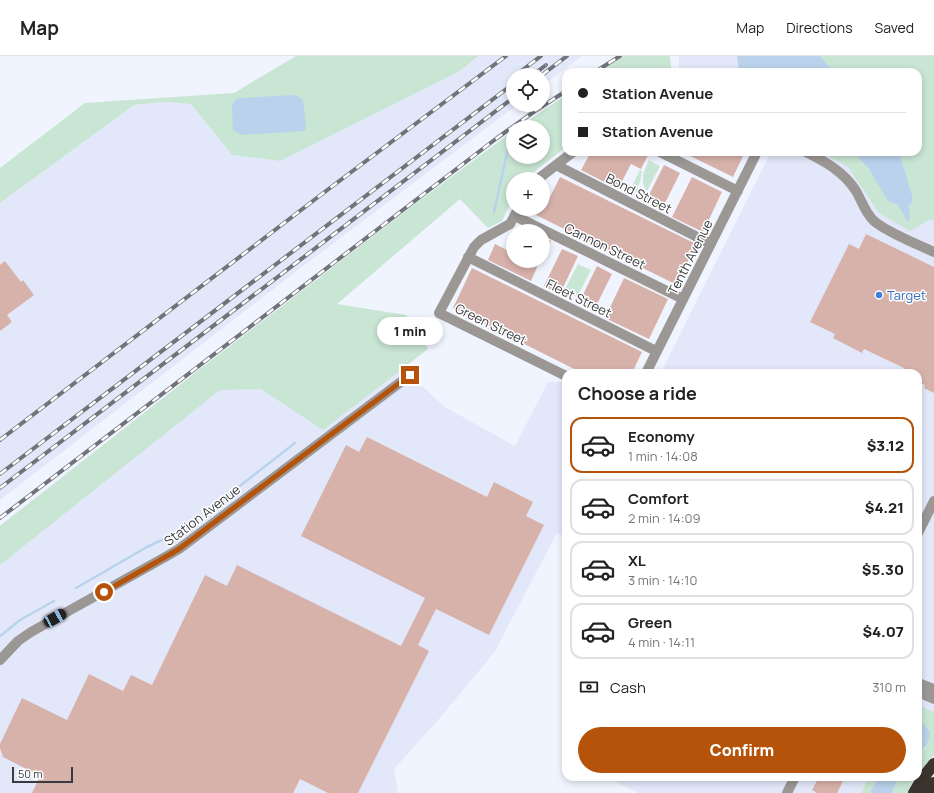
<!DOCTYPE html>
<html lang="en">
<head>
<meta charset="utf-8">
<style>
	:root { --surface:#fff; --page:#f2f2f2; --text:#222; --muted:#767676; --line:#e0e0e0; --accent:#b45309 }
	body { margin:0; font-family:Manrope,sans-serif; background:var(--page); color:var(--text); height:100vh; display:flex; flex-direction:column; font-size:15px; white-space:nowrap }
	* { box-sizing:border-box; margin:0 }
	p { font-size:13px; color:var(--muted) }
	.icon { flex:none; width:22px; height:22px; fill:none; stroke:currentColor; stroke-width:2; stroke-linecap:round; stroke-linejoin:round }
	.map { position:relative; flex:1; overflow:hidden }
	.drawer { position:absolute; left:562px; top:313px; width:360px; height:412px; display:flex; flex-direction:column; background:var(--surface); border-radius:12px; box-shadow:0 2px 6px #0003 }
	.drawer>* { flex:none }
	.hud { position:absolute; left:562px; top:12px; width:360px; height:88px; border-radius:12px; box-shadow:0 2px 6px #0003; display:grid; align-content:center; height:88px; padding:0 16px; background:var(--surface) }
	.controls { position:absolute; left:506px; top:12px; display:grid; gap:8px }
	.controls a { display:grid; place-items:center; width:44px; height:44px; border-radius:50%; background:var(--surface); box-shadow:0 2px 6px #0003; font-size:20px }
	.scale { position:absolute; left:12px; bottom:10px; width:61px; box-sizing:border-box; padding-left:4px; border:2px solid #383a3e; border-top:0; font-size:11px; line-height:14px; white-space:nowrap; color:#383a3e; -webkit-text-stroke:3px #fff; paint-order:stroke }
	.end { position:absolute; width:18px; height:18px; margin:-9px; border:5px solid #b45309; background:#fff; box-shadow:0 0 0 2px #fff }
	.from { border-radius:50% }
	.bubble { position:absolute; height:28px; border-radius:14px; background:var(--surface); box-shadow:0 2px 6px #0003; font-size:13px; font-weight:800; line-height:28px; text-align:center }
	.car { position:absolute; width:12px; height:24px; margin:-12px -6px; border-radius:5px; box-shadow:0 0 3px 1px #0007; background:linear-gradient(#222 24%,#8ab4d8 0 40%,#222 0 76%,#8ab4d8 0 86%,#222 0) }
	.hud b { display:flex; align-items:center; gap:14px; height:38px; font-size:15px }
	.hud b+b { border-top:1px solid var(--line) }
	.hud i { width:10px; height:10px; background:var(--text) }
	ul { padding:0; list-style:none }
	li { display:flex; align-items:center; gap:12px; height:56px; margin:0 8px 6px; padding:0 8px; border:2px solid var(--line); border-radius:12px }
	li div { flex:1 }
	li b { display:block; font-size:15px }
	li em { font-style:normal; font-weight:800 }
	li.on { border-color:var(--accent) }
	li>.icon { width:36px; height:36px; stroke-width:1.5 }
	h2 { padding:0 16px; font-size:18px; line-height:48px }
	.pay { display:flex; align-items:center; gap:10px; height:44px; padding:0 16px; font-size:15px }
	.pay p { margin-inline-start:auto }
	.primary-button { display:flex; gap:8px; margin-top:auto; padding:8px 16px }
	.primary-button a { flex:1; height:46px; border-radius:24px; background:var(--accent); color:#fff; font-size:16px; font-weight:800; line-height:46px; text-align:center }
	header { display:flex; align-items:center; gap:24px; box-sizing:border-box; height:56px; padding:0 20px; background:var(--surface); border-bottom:1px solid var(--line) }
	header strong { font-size:19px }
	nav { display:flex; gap:22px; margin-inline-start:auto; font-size:14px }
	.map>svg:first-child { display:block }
	.built { fill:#e2e8f9 }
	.green { fill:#c9e5d3 }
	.water { fill:#bad2eb }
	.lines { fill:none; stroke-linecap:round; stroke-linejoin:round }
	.stream { stroke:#bad2eb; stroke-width:2.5 }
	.building { fill:#d7b2ab }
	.minor { stroke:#9b9795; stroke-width:10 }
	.highway { stroke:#3b332e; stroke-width:12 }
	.rail-casing { stroke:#707379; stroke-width:4 }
	.rail { stroke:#fff; stroke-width:2.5; stroke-dasharray:8; stroke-linecap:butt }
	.route { stroke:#b45309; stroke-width:5 }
	.shop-dot { fill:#3f7fe0; stroke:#fff; stroke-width:1.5 }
	.labels { text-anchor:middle; stroke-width:3; stroke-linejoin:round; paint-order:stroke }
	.street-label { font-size:13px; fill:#383a3e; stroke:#fff }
	.shop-label { font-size:13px; fill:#366cbe; stroke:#fff; text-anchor:start }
</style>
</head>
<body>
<header>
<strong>Map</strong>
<nav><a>Map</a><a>Directions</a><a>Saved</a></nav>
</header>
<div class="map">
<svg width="934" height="737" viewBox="0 0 934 737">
	<rect width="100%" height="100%" fill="#f0f4fe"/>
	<path class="built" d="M480 0H582L543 29V19H513V49H517L302 211 0 444V147L134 49 164 46 191 48 232 99 280 105 460 15Z
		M679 0H870L883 16H679Z
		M934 68V662L918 656V317H661L771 96H918Z
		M310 229 445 351 515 390 548 326H561L566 329V481L557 477 494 597 439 663 394 713 398 737H0V470L195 317Z
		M616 721H869L861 737H638L614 725Z"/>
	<path class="green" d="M296 0H479L460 15 280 105 232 99 191 48 164 46 134 49 0 147V112L85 47 234 37Z
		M624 0H670L671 11 668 16H600Z
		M820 0H934V165L929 164 910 175 879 157 848 111 821 96H853L869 113 894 148 898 149 907 165 912 139 899 96H918V16H834Z
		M566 39V91L525 123H513V142L502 165 488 172 460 143 337 248 406 259 428 293 323 374 261 333 220 334 0 509V470L195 317 407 154 513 75V101H543V71H519Z
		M649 104 660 110 647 135C639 125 644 115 649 104Z
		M640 114 642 115 640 126 637 132 641 135 643 134 646 138 645 140 633 134 630 140 628 139Z
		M578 208 591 214 577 241 564 235Z
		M918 649 934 656V699L918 719V698L925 692 924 668 918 665Z
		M869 721H878L870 737H861Z
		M899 721H916L912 726 908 737H892Z"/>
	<path class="water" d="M737 0H820L834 16H737L739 14Z
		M292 39 298 40 303 44 306 72 304 75 241 79 233 74 232 50 234 45 239 42Z
		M853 96H899L912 139V146L909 150 910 164 907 165 898 149 888 145 869 113Z
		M918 665 924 668 930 676C929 686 926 691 918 698Z
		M878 721H899L892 737H870Z"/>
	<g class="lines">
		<path class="stream" d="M494 156 510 84
			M205 457 295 387
			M76 532 147 491 162 484H172
			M0 580 20 564 54 545"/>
	</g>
	<path class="building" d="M591 96H643L648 99 641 113 631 108 618 133 581 114Z
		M682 96H745L733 121Z
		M664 109 680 117 662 153 646 145Z
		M560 121 696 188 677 229 534 158 536 153H543V142L548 145Z
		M692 121 722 136 703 176 672 161Z
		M866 178 934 211V337L924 332 925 329 918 326V317H901L904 312 864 293 862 297 833 282 835 278 810 266 849 188 859 193Z
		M543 181 551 185 543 203Z
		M495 188 513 197V205H530L538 209 531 225 488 204Z
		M562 193 578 200 560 238 544 230Z
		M5 205 21 226 23 224 34 239 7 259 12 266 0 275V209Z
		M597 210 612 218 594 254 579 247Z
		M472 212 642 296 632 317H582L453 252Z
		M624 222 668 243 649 283 605 262Z
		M367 381 487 441 494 426 533 446 526 460 544 469 489 579 436 553 418 589 429 595 358 737H328L300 723 293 737H32L40 720 3 701 0 692V688L22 642 67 664 89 618 123 635 131 619 152 629 205 519 227 530 237 509 401 590 425 542 301 480 346 389 359 396Z
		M819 721H834L843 725 837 737H817L812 734Z"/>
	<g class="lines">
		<path class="minor" d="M660 96 738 135
			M806 96C826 106 844 116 856 135 862 145 865 157 874 165 888 177 917 188 934 196
			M556 109 711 188
			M538 123 573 96
			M518 153 510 168 481 184 474 191 439 257 566 320
			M515 160 683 243
			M468 201 656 295
			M646 317 757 96
			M918 477 934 445
			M0 604 18 585 31 576 167 500 179 493 410 319
			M918 627 934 633
			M918 636 934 643
			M787 737 795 721"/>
		<path class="highway" d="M914 737 922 723 934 708
			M927 737 934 727"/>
		<defs>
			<path id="rail" d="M595 16 620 0
				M516 19 541 0
				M533 19 546 9
				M542 19 567 0
				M0 384 322 138 506 0
				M0 418 513 28
				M0 432 513 42
				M0 462 497 82 535 55 566 35"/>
		</defs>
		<use href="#rail" class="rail-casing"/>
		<use href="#rail" class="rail"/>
	</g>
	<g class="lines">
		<path class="route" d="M104 536 167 500 179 493 410 319"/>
	</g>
	<circle class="shop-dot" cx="879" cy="239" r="4"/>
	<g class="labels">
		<g class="street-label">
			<text transform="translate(639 137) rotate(27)" y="5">Bond Street</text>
			<text transform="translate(605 190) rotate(26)" y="5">Cannon Street</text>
			<text transform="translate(690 201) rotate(-63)" y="5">Tenth Avenue</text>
			<text transform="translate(579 242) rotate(26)" y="5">Fleet Street</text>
			<text transform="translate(491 268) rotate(26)" y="5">Green Street</text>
			<text transform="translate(202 459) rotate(-37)" y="5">Station Avenue</text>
		</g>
		<g class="shop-label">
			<text x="887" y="244">Target</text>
		</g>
	</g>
</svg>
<div class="controls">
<a><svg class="icon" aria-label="locate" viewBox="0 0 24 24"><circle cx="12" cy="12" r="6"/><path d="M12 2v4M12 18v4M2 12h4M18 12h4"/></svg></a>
<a><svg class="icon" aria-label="layers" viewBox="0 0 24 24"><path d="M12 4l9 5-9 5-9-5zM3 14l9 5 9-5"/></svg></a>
<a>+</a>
<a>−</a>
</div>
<div class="scale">50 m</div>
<i class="end from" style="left:104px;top:536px"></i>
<i class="end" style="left:410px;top:319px"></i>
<div class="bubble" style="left:377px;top:261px;width:66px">1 min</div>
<i class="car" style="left:55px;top:562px;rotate:61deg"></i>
<div class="hud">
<b><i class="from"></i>Station Avenue</b>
<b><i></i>Station Avenue</b>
</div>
<section class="drawer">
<h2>Choose a ride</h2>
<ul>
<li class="on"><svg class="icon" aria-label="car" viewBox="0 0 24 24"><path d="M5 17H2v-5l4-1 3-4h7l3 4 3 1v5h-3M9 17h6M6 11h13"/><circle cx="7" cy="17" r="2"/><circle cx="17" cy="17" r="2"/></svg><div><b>Economy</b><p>1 min · 14:08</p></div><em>$3.12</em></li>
<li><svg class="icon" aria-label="car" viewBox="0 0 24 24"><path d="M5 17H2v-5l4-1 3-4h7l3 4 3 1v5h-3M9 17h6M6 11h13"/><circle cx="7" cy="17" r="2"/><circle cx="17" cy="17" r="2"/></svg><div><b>Comfort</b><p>2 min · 14:09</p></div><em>$4.21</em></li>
<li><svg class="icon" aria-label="car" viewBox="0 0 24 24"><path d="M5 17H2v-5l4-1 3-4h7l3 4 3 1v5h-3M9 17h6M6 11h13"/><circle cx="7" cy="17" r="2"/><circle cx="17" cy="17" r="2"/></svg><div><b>XL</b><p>3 min · 14:10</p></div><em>$5.30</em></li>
<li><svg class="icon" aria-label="car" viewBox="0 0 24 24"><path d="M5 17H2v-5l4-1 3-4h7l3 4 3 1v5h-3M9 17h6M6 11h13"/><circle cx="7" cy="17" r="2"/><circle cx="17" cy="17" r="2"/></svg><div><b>Green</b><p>4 min · 14:11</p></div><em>$4.07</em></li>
</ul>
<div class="pay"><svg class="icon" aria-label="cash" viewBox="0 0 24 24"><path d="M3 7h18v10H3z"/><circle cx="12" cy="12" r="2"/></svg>Cash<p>310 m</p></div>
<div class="primary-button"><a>Confirm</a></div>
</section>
</div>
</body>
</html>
